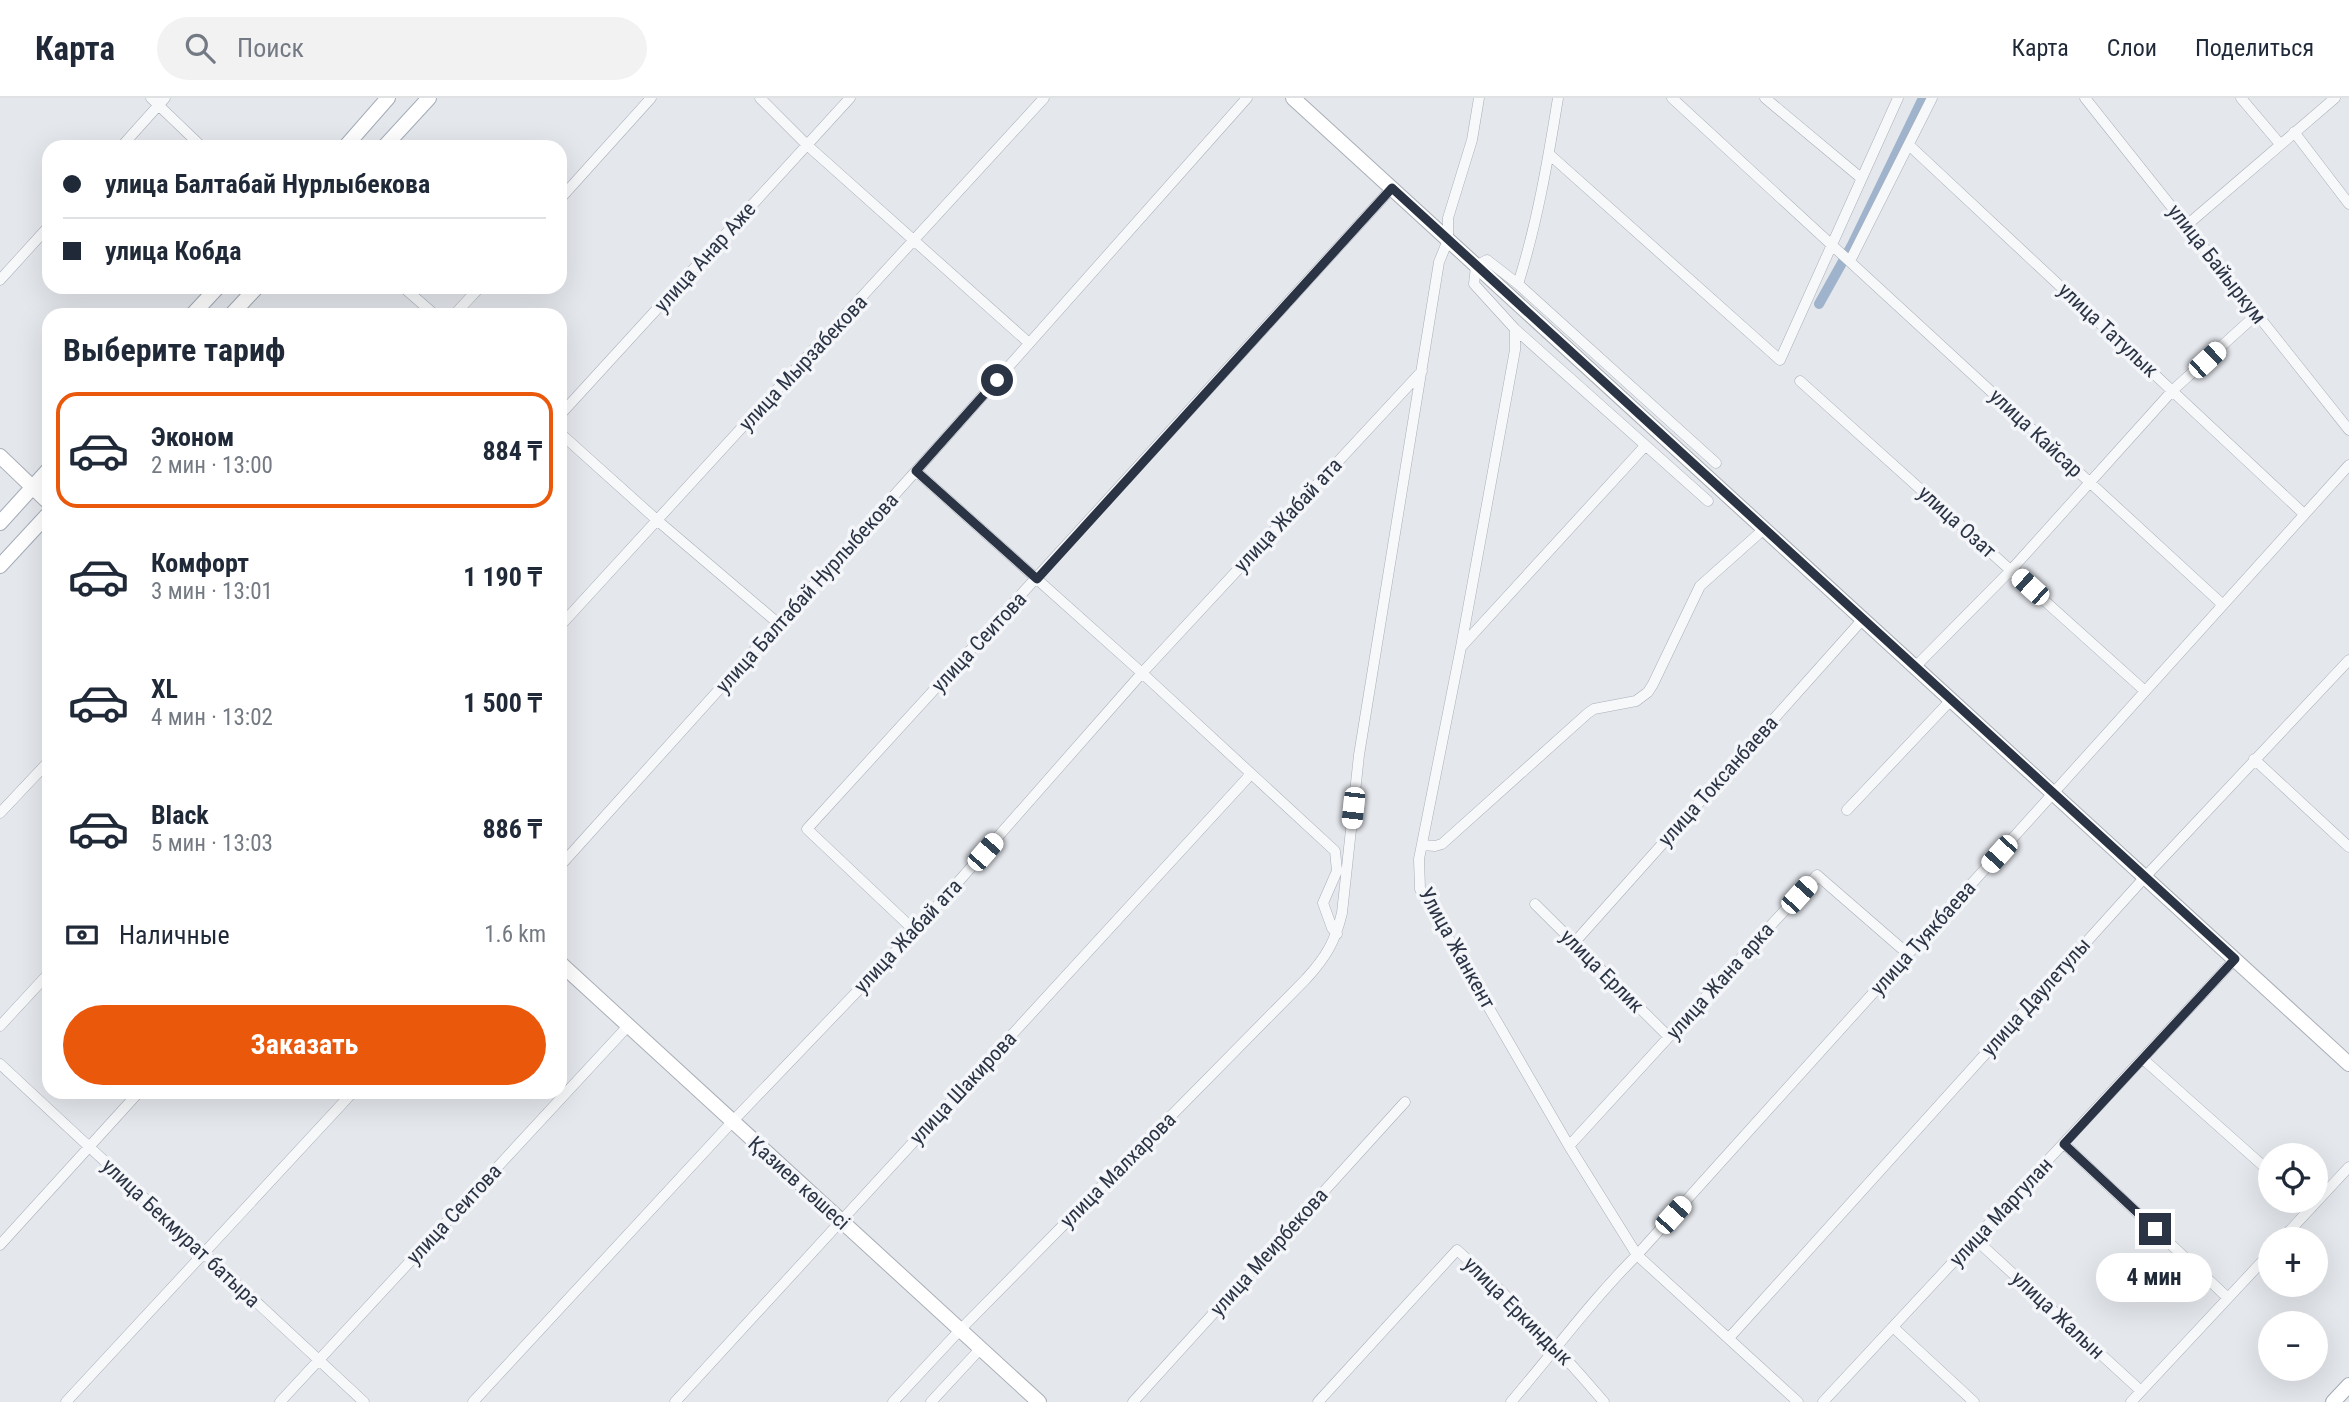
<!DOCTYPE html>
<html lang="ru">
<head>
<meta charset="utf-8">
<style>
	:root { --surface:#fff; --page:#f2f2f3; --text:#1f2937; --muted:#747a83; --line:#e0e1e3; --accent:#ea580c }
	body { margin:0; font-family:"Roboto Condensed",sans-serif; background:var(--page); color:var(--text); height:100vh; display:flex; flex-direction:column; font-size:26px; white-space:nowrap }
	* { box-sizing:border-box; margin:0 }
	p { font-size:23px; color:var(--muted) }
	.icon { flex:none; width:38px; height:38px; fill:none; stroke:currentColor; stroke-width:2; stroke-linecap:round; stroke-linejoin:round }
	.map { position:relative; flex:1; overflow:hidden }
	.drawer { position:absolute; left:42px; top:210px; width:525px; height:791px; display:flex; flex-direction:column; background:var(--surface); border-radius:21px; box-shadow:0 7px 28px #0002 }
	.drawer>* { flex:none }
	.hud { position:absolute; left:42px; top:42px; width:525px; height:154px; border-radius:21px; box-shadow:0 7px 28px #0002; display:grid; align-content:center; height:154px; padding:0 21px; background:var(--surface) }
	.buttons { position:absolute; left:2258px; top:1045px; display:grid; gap:14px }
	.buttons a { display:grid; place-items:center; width:70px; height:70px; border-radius:50%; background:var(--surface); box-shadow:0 7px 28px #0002; font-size:35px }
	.end { position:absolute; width:32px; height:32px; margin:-16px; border:9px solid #2b3445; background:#fff; box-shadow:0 0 0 4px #fff }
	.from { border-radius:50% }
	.bubble { position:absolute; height:49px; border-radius:24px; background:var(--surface); box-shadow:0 7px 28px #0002; font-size:23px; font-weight:700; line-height:49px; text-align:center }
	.car { position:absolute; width:21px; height:42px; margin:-21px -10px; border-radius:9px; box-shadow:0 0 5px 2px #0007; background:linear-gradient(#fff 24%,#345 0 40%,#fff 0 76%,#345 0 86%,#fff 0) }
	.hud b { display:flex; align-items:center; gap:24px; height:66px; font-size:26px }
	.hud b+b { border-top:2px solid var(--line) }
	.hud i { width:18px; height:18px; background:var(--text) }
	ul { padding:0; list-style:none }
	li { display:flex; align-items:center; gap:21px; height:116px; margin:0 14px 10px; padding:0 7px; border:4px solid transparent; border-radius:21px }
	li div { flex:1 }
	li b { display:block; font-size:26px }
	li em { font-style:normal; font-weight:700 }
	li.selected { border-color:var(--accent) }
	li>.icon { width:63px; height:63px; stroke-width:1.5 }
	h2 { padding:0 21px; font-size:32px; line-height:84px }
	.pay { display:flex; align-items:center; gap:18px; height:77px; padding:0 21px; font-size:26px }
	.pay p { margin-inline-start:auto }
	.button { display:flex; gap:14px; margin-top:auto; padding:14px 21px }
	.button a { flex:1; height:80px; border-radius:42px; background:var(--accent); color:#fff; font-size:28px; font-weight:700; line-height:80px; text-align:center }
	header { display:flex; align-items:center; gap:42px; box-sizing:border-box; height:98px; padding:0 35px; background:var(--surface); border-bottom:2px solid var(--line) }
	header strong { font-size:33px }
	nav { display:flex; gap:38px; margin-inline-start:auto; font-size:24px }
	.search { width:490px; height:63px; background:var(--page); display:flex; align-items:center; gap:18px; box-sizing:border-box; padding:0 24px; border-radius:38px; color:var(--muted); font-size:26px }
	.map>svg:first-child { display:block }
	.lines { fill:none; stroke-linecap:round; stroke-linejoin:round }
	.canal { stroke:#9fb4cc; stroke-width:10 }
	.street-casing { stroke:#a9aeb7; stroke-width:11 }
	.secondary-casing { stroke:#a9aeb7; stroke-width:16 }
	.primary-casing { stroke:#a3abb8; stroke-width:16 }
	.street { stroke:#f7f8fa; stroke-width:10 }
	.secondary { stroke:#fff; stroke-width:14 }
	.primary { stroke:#fff; stroke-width:14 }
	.route { stroke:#2b3445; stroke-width:9 }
	.labels { text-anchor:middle; stroke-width:7; stroke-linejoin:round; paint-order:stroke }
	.street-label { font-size:21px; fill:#2b3445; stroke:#f4f6f9 }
</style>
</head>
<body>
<header>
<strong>Карта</strong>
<div class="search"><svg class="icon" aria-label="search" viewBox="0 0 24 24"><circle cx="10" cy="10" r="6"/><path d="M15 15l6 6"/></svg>Поиск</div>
<nav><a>Карта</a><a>Слои</a><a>Поделиться</a></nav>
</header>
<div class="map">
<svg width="2349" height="1304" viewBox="0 0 2349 1304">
	<rect width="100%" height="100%" fill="#e4e7ec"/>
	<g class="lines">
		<path class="canal" d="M1819 206 1852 147 1923 0"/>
		<defs>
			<path id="street" d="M151 0 202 49
				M760 0 807 47 1029 245
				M1558 0C1548 62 1537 126 1518 186L1716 365
				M1672 0 2222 506
				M1765 0 1861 80
				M2085 0 2349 332
				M2241 0 2280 46
				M2294 34 2349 106
				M1910 48 2304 416
				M121 49 165 0
				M1549 56 1780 262 1898 0
				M560 101 651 0
				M2187 127 2335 0
				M1850 163 1932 0
				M0 182 49 128
				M403 189 435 217
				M454 217 480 189
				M1515 231 1474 186 1476 168 1487 162 1518 186
				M1800 283 2145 593
				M560 317 850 0
				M560 335 658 423 779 526
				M916 373 1142 575 1335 753 1337 773 1323 805 1332 830 1337 836
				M1708 403 1515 231V252L1461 549 1419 761 1420 791 1569 1048 1637 1157 1798 1304
				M560 528 1044 0
				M1462 548 1645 348
				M1915 569 2011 472 2173 292 2257 216
				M2254 661 2349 749
				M1847 712 1951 602
				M0 715 49 663
				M1422 747 1435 748 1442 746 1588 615 1594 611 1636 603 1648 594 1653 586 1700 488 1764 431
				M560 768 916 373 1247 0
				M1535 806 1669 939
				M915 833 807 731 1392 90
				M1574 845 1863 521
				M0 928 49 875
				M2143 961 2270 1074
				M0 966 364 1304
				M2064 1046 2228 1200
				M1569 1048 1817 777 1908 856
				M2302 1102 2311 1110
				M1975 1141 2141 1293
				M2282 1141 2349 1069
				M0 1147 139 994
				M1893 1229 1974 1304
				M1729 1240 2145 779 2349 562
				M66 1304 353 994
				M280 1304 628 928
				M473 1304 732 1024 915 833 1142 575 1422 273
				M675 1304 1251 676
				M893 1304 960 1232 1306 881C1326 859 1335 844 1342 815L1359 657 1439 164 1448 142V120L1472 42 1479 0
				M931 1304 981 1250
				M1133 1304 1405 1004
				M1318 1304 1457 1152C1510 1199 1558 1250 1604 1304
				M1511 1304C1553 1255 1591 1203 1637 1157L2349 367
				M1823 1304 2235 861
				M2131 1304 2270 1155"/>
			<path id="secondary" d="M1293 0 2349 966
				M0 358 49 405
				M560 865 1039 1304"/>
			<path id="primary" d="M345 49 388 0
				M384 49 429 0
				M192 217 218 189
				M231 217 257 189
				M0 425 49 371
				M0 468 49 415
				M2333 1304 2349 1287"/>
		</defs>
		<use href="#street" class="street-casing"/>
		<use href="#secondary" class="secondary-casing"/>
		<use href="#primary" class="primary-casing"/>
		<use href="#street" class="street"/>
		<use href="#secondary" class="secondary"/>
		<use href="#primary" class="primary"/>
	</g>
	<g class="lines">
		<path class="route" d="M997 282 916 373 1037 481 1392 90 2235 861 2064 1046 2155 1131"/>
	</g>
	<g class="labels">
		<g class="street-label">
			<text transform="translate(705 159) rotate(-48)" y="7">улица Анар Аже</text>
			<text transform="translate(2217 166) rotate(52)" y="7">улица Байыркум</text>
			<text transform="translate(2108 232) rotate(43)" y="7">улица Татулык</text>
			<text transform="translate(803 265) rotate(-47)" y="7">улица Мырзабекова</text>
			<text transform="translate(2036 335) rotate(43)" y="7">улица Кайсар</text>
			<text transform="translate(1288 417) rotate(-47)" y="7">улица Жабай ата</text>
			<text transform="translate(1957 424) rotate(42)" y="7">улица Озат</text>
			<text transform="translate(807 495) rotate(-48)" y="7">улица Балтабай Нурлыбекова</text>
			<text transform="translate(979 544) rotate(-47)" y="7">улица Сеитова</text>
			<text transform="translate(1718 683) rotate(-48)" y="7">улица Токсанбаева</text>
			<text transform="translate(908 838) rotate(-47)" y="7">улица Жабай ата</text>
			<text transform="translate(1923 840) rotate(-48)" y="7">улица Туякбаева</text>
			<text transform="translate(1457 850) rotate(61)" y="7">Улица Жанкент</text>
			<text transform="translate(1602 873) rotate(45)" y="7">улица Ерлик</text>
			<text transform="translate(1720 883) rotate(-48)" y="7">улица Жана арка</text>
			<text transform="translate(2036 899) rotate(-48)" y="7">улица Даулетулы</text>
			<text transform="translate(963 990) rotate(-47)" y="7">улица Шакирова</text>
			<text transform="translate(1118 1072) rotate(-45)" y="7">улица Малхарова</text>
			<text transform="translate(799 1085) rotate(42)" y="7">Қазиев көшесі</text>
			<text transform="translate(2001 1114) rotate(-47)" y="7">улица Маргулан</text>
			<text transform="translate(454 1116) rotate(-47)" y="7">улица Сеитова</text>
			<text transform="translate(181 1135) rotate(43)" y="7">улица Бекмурат батыра</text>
			<text transform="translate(1269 1154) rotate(-48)" y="7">улица Меирбекова</text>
			<text transform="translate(1518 1213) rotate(45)" y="7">улица Еркиндык</text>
			<text transform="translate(2058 1217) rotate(43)" y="7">улица Жалын</text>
		</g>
	</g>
</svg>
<div class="buttons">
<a><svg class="icon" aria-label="locate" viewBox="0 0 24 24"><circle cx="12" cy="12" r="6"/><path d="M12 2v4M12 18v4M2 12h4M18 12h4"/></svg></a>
<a>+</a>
<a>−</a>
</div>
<i class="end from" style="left:997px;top:282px"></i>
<i class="end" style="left:2155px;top:1131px"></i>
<div class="bubble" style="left:2096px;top:1155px;width:116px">4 мин</div>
<i class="car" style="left:2207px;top:262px;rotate:47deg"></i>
<i class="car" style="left:2030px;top:489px;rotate:312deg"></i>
<i class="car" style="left:1353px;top:710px;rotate:186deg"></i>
<i class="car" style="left:985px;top:754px;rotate:41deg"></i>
<i class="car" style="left:1999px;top:756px;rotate:222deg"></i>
<i class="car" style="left:1799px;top:797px;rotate:42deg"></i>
<i class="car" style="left:1673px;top:1117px;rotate:42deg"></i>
<div class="hud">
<b><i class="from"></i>улица Балтабай Нурлыбекова</b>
<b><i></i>улица Кобда</b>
</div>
<section class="drawer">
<h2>Выберите тариф</h2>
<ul>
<li class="selected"><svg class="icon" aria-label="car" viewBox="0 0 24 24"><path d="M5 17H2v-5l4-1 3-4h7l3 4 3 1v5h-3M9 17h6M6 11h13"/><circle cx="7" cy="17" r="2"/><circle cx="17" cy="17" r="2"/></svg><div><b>Эконом</b><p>2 мин · 13:00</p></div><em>884 ₸</em></li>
<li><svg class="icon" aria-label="car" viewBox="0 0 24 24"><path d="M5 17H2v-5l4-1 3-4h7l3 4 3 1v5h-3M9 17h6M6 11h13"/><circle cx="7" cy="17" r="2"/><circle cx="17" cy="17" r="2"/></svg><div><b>Комфорт</b><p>3 мин · 13:01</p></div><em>1 190 ₸</em></li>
<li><svg class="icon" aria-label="car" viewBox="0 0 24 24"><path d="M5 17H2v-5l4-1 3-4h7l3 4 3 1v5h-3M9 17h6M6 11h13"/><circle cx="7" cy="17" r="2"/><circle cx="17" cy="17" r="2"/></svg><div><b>XL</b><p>4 мин · 13:02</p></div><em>1 500 ₸</em></li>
<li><svg class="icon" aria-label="car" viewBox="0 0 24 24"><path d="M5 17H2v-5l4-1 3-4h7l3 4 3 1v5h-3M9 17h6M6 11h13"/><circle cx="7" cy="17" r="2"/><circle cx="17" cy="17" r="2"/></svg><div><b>Black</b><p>5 мин · 13:03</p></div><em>886 ₸</em></li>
</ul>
<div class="pay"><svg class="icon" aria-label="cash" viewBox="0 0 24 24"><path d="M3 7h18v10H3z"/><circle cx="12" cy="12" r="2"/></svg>Наличные<p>1.6 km</p></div>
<div class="button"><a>Заказать</a></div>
</section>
</div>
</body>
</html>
